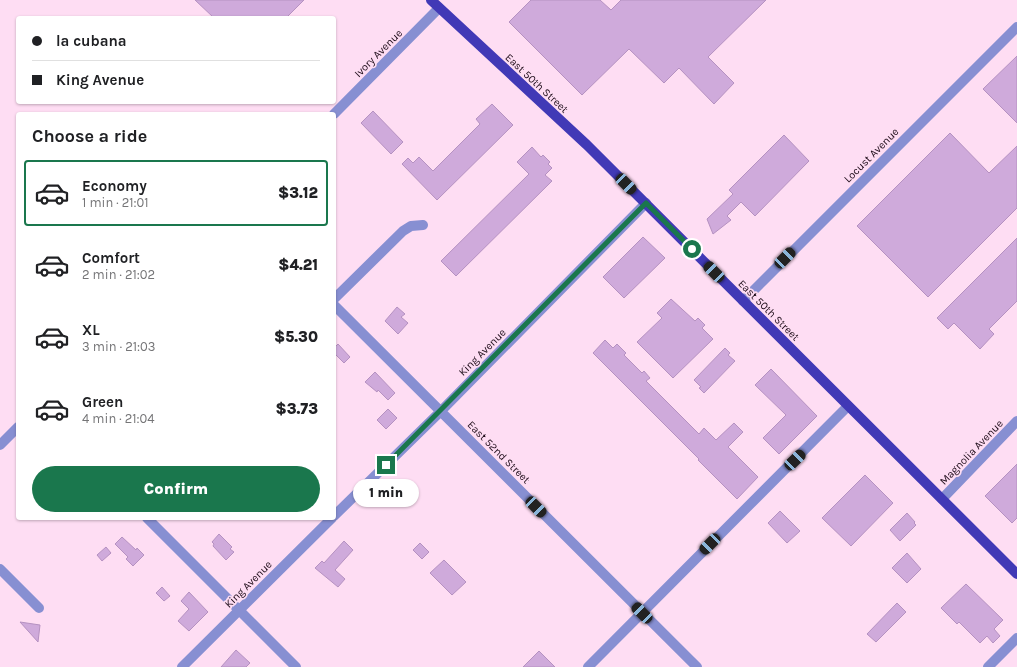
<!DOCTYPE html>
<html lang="en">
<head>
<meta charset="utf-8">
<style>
	:root { --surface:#fff; --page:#f6f6f6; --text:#202124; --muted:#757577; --line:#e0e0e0; --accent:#1a774d }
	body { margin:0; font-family:Karla,sans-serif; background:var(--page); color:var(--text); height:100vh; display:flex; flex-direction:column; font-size:15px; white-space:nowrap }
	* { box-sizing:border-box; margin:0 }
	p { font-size:13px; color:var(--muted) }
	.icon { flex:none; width:22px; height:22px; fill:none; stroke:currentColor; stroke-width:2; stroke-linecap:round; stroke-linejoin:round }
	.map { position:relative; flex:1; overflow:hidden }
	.sheet { position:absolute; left:16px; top:112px; width:320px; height:408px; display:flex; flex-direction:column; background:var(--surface); border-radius:4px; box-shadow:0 1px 3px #0004 }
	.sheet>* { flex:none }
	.banner { position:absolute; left:16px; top:16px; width:320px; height:88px; border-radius:4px; box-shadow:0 1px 3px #0004; display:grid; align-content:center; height:88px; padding:0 16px; background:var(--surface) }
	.end { position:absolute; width:18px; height:18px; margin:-9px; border:5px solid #1a774d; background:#fff; box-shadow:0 0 0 2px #fff }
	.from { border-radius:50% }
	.bubble { position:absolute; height:28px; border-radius:14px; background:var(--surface); box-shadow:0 1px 3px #0004; font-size:13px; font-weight:800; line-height:28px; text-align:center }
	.car { position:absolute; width:12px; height:24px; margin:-12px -6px; border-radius:5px; box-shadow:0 0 3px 1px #0007; background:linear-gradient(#222 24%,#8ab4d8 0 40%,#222 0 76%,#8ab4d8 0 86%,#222 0) }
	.banner b { display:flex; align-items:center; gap:14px; height:38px; font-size:15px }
	.banner b+b { border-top:1px solid var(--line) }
	.banner i { width:10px; height:10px; background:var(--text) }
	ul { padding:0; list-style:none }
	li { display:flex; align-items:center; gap:12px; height:66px; margin:0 8px 6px; padding:0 8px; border:2px solid transparent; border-radius:4px }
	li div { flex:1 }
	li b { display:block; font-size:15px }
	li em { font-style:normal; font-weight:800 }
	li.on { border-color:var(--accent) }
	li>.icon { width:36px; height:36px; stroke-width:1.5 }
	h2 { padding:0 16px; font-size:18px; line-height:48px }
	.button { display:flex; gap:8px; margin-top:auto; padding:8px 16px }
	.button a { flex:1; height:46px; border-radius:24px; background:var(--accent); color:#fff; font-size:16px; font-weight:800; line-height:46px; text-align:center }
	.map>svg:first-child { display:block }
	.building { fill:#cfaadb; stroke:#b591c1 }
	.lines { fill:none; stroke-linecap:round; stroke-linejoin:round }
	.minor { stroke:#878fd2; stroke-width:10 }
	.major { stroke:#4139b6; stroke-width:10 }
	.route { stroke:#1a774d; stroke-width:5 }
	.labels { text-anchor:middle; stroke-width:3.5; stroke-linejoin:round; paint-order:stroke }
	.street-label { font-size:11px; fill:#1f0d1a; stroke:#feddf3 }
</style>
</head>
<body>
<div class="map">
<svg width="1017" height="667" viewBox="0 0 1017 667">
	<rect width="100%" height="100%" fill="#feddf3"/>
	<path class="building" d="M195 0H304L286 18H214Z
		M531 0H600L611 10 621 0H766L708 57 734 83 714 104 679 68 664 83 629 49 582 95 509 22Z
		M1017 56V123L983 89Z
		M492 104 513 125 437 200 402 164 408 158 413 163 419 157 433 171 480 124 476 119Z
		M373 111 403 142 391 154 361 123Z
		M950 133 989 173 1017 146V208L928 297 857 226Z
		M784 135 809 161 755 216 741 202 727 216 731 220 713 234 707 219 733 194 729 190Z
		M532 147 541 157 543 155 550 162 548 164 552 168 545 175 552 181 456 276 441 261 529 174 517 162Z
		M643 237 665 258 624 298 603 277Z
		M1017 238V301L989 329 994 334 980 349 954 323 948 329 937 318Z
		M671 299 695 321 698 318 705 325 702 328 713 339 673 378 637 342 662 318 657 313Z
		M397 307 405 314 401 317 408 323 398 334 385 321Z
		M605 340 613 348 617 344 626 353 624 355 642 373 644 371 650 378 646 381 699 434 704 428 716 440 734 423 743 432 728 447 758 477 737 499 698 460 699 459 593 353Z
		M338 344 350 357 344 363 334 353V348Z
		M725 348 730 353 728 355 735 361 704 393 699 388 701 387 694 380Z
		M771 369 817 416 779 454 763 438 786 415 755 385Z
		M375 372 395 393 388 400 378 390 377 392 365 382Z
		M388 409 397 418 386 429 377 420Z
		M1017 464V518L1012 523 985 496Z
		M865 475 893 503 851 546 822 518Z
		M780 511 800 531 787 543 768 523Z
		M907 513 915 522 914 523 916 525 900 541 890 530Z
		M219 534 232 547 230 549 234 552 226 560 213 546 214 544 212 542Z
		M122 537 136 550 137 548 144 555 133 566 126 559 128 557 115 544Z
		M344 541 353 550 335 570 345 579 338 587 315 568 322 561 324 563Z
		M420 543 429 552 422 559 413 550Z
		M106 547 111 553 102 561 97 555Z
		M907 553 921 569 907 583 892 568Z
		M444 560 466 582 452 595 430 573Z
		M966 584 1003 620 994 629 1000 636 993 643 987 636 980 643 959 622 957 624 941 608Z
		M162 587 170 596 164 601 156 593Z
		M189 592 208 612 189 631 178 621 189 609 181 601Z
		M897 603 906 612 876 642 867 634Z
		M20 622 40 625 38 642Z
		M236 650 250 663 246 667H221Z
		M539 651 555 667H523Z"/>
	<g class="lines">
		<path class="minor" d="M334 114 439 8
			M334 299 403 231 411 226 423 225
			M743 301 1017 27
			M334 305 697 667
			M0 445 18 427
			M942 499 1017 421
			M334 516 441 411 646 203
			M147 518 296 667
			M0 569 39 608
			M182 667 332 518
			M588 667 848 406
			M988 667 1017 638"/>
		<path class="major" d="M431 0 587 145 1017 574"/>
	</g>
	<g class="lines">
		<path class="route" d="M386 465 646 203 692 249"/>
	</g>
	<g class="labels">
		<g class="street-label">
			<text transform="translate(378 53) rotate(-45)" y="4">Ivory Avenue</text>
			<text transform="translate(537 83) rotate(43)" y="4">East 50th Street</text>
			<text transform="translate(871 155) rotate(-45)" y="4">Locust Avenue</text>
			<text transform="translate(769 310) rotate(45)" y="4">East 50th Street</text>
			<text transform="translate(482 352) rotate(-45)" y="4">King Avenue</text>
			<text transform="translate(499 452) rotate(45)" y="4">East 52nd Street</text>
			<text transform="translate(971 452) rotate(-46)" y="4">Magnolia Avenue</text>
			<text transform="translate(248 584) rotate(-45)" y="4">King Avenue</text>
		</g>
	</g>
</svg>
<i class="end from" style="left:692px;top:249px"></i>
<i class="end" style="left:386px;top:465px"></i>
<div class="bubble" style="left:353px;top:479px;width:66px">1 min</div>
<i class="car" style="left:626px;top:184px;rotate:135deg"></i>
<i class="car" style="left:785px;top:258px;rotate:45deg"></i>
<i class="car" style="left:714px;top:272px;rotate:315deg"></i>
<i class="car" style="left:795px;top:460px;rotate:46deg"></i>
<i class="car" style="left:536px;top:507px;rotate:135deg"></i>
<i class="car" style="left:710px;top:544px;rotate:225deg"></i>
<i class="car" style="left:642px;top:613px;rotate:315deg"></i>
<div class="banner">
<b><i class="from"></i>la cubana</b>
<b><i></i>King Avenue</b>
</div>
<section class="sheet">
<h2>Choose a ride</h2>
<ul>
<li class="on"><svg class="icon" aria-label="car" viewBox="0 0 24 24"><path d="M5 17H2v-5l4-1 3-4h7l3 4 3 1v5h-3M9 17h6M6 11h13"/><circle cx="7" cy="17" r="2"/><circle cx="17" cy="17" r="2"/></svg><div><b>Economy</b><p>1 min · 21:01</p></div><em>$3.12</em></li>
<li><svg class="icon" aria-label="car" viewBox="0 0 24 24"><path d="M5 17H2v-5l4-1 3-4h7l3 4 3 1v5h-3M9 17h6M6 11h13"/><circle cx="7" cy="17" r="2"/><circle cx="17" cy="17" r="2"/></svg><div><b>Comfort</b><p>2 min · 21:02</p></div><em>$4.21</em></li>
<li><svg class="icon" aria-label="car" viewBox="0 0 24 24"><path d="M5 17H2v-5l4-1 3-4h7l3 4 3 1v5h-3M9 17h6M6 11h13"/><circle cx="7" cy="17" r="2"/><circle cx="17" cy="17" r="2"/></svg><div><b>XL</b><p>3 min · 21:03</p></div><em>$5.30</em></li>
<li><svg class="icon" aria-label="car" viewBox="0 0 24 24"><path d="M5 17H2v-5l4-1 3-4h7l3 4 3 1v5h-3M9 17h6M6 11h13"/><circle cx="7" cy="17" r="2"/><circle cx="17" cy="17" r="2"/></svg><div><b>Green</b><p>4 min · 21:04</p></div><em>$3.73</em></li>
</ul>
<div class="button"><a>Confirm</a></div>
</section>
</div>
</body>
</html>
